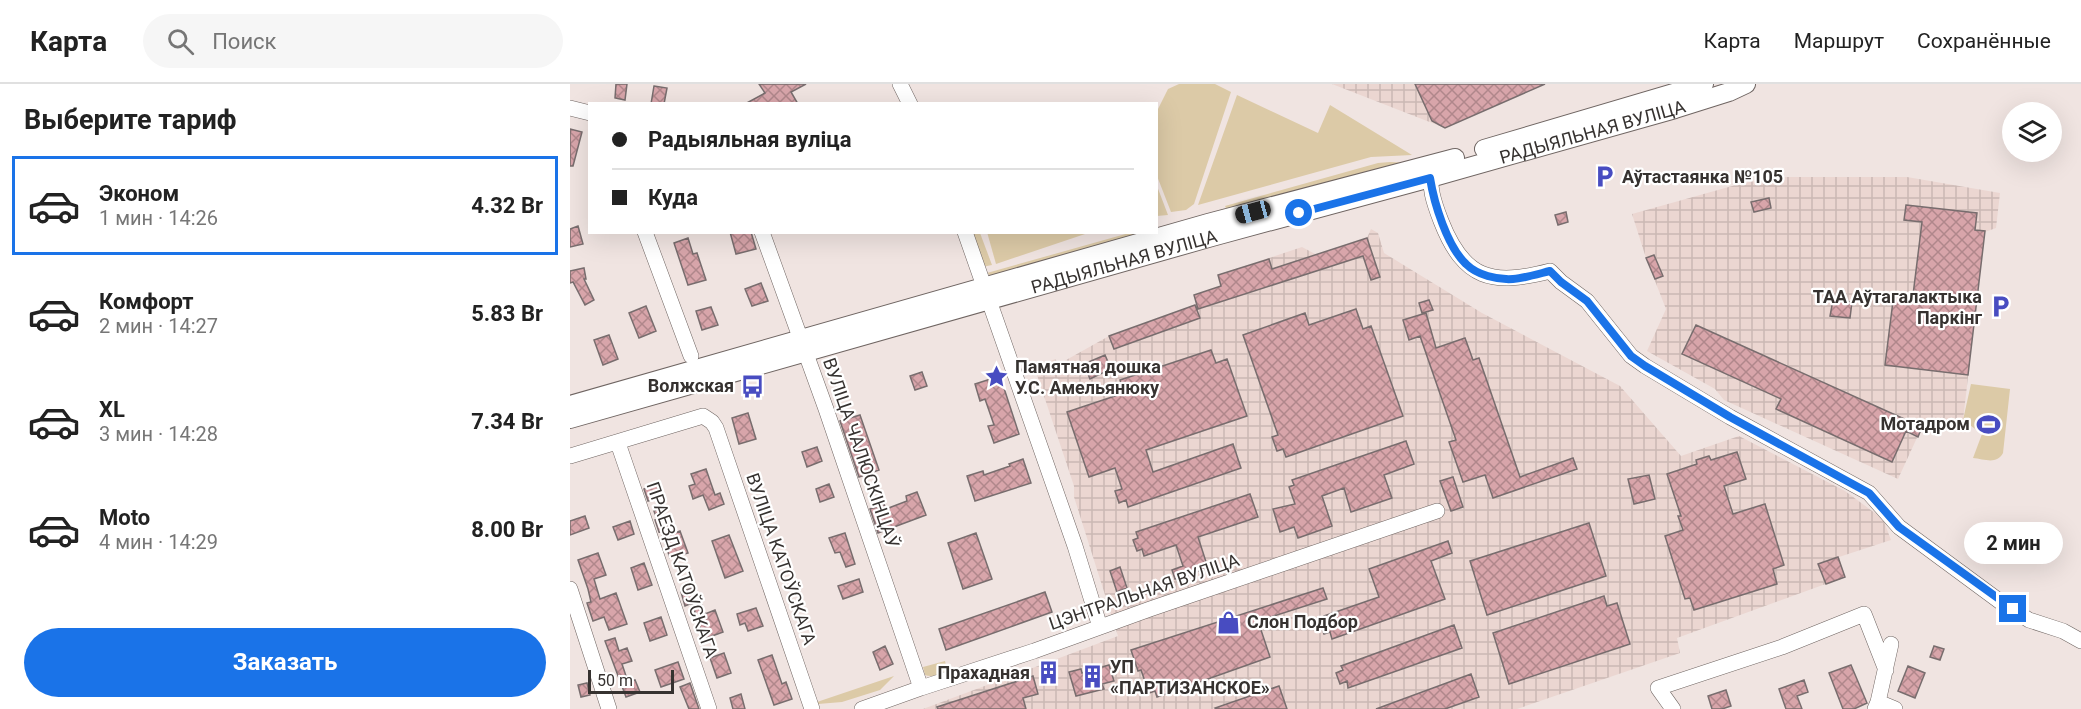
<!DOCTYPE html>
<html lang="ru">
<head>
<meta charset="utf-8">
<style>
	:root { --surface:#fff; --page:#f6f6f6; --text:#222; --muted:#767676; --line:#e0e0e0; --accent:#1a73e8 }
	body { margin:0; font-family:Roboto,sans-serif; background:var(--page); color:var(--text); height:100vh; display:flex; flex-direction:column; font-size:22px; white-space:nowrap }
	* { box-sizing:border-box; margin:0 }
	p { font-size:20px; color:var(--muted) }
	.icon { flex:none; width:33px; height:33px; fill:none; stroke:currentColor; stroke-width:2; stroke-linecap:round; stroke-linejoin:round }
	.map { position:relative; flex:1; overflow:hidden }
	.sheet { display:flex; flex-direction:column; background:var(--surface); width:570px }
	.sheet>* { flex:none }
	.top-card { position:absolute; left:18px; top:18px; width:570px; height:132px; border-radius:0px; box-shadow:0 6px 24px #0002; display:grid; align-content:center; height:132px; padding:0 24px; background:var(--surface) }
	.tools { position:absolute; left:1432px; top:18px; display:grid; gap:12px }
	.tools a { display:grid; place-items:center; width:60px; height:60px; border-radius:50%; background:var(--surface); box-shadow:0 6px 24px #0002; font-size:30px }
	.scale { position:absolute; left:18px; bottom:15px; width:86px; box-sizing:border-box; padding-left:6px; border:3px solid #363230; border-top:0; font-size:16px; line-height:21px; white-space:nowrap; color:#363230; -webkit-text-stroke:4px #fff; paint-order:stroke }
	.end { position:absolute; width:27px; height:27px; margin:-14px; border:8px solid #1a73e8; background:#fff; box-shadow:0 0 0 3px #fff }
	.from { border-radius:50% }
	.bubble { position:absolute; height:42px; border-radius:21px; background:var(--surface); box-shadow:0 6px 24px #0002; font-size:20px; font-weight:700; line-height:42px; text-align:center }
	.car { position:absolute; width:18px; height:36px; margin:-18px -9px; border-radius:8px; box-shadow:0 0 4px 2px #0007; background:linear-gradient(#222 24%,#8ab4d8 0 40%,#222 0 76%,#8ab4d8 0 86%,#222 0) }
	.top-card b { display:flex; align-items:center; gap:21px; height:57px; font-size:22px }
	.top-card b+b { border-top:2px solid var(--line) }
	.top-card i { width:15px; height:15px; background:var(--text) }
	ul { padding:0; list-style:none }
	li { display:flex; align-items:center; gap:18px; height:99px; margin:0 12px 9px; padding:0 12px; border:3px solid transparent; border-radius:0px }
	li div { flex:1 }
	li b { display:block; font-size:22px }
	li em { font-style:normal; font-weight:700 }
	li.selected { border-color:var(--accent) }
	li>.icon { width:54px; height:54px; stroke-width:1.5 }
	h2 { padding:0 24px; font-size:27px; line-height:72px }
	.action { display:flex; gap:12px; margin-top:auto; padding:12px 24px }
	.action a { flex:1; height:69px; border-radius:36px; background:var(--accent); color:#fff; font-size:24px; font-weight:700; line-height:69px; text-align:center }
	header { display:flex; align-items:center; gap:36px; box-sizing:border-box; height:84px; padding:0 30px; background:var(--surface); border-bottom:2px solid var(--line) }
	header strong { font-size:28px }
	nav { display:flex; gap:33px; margin-inline-start:auto; font-size:21px }
	.search { width:420px; height:54px; background:var(--page); display:flex; align-items:center; gap:15px; box-sizing:border-box; padding:0 21px; border-radius:33px; color:var(--muted); font-size:22px }
	main { display:flex; flex:1; min-height:0 }
	.map>svg:first-child { display:block }
	.industrial { fill:url(#industrial-grid) }
	.green { fill:#dccaa7 }
	.building { fill:url(#building-cross-hatch); stroke:#786d6e; stroke-width:1.5 }
	.lines { fill:none; stroke-linecap:round; stroke-linejoin:round }
	.minor-casing { stroke:#6f6562; stroke-width:16 }
	.major-casing { stroke:#6f6562; stroke-width:20 }
	.minor { stroke:#fff; stroke-width:15 }
	.major { stroke:#fff; stroke-width:18 }
	.route { stroke:#1a73e8; stroke-width:8 }
	.labels { text-anchor:middle; stroke-width:4.5; stroke-linejoin:round; paint-order:stroke }
	.street-label { font-size:18px; fill:#363230; stroke:#fff }
	.poi-label { font-size:18px; font-weight:bold; fill:#363230; stroke:#fff; text-anchor:start }
</style>
</head>
<body>
<header>
<strong>Карта</strong>
<div class="search"><svg class="icon" aria-label="search" viewBox="0 0 24 24"><circle cx="10" cy="10" r="6"/><path d="M15 15l6 6"/></svg>Поиск</div>
<nav><a>Карта</a><a>Маршрут</a><a>Сохранённые</a></nav>
</header>
<main>
<section class="sheet">
<h2>Выберите тариф</h2>
<ul>
<li class="selected"><svg class="icon" aria-label="car" viewBox="0 0 24 24"><path d="M5 17H2v-5l4-1 3-4h7l3 4 3 1v5h-3M9 17h6M6 11h13"/><circle cx="7" cy="17" r="2"/><circle cx="17" cy="17" r="2"/></svg><div><b>Эконом</b><p>1 мин · 14:26</p></div><em>4.32 Br</em></li>
<li><svg class="icon" aria-label="car" viewBox="0 0 24 24"><path d="M5 17H2v-5l4-1 3-4h7l3 4 3 1v5h-3M9 17h6M6 11h13"/><circle cx="7" cy="17" r="2"/><circle cx="17" cy="17" r="2"/></svg><div><b>Комфорт</b><p>2 мин · 14:27</p></div><em>5.83 Br</em></li>
<li><svg class="icon" aria-label="car" viewBox="0 0 24 24"><path d="M5 17H2v-5l4-1 3-4h7l3 4 3 1v5h-3M9 17h6M6 11h13"/><circle cx="7" cy="17" r="2"/><circle cx="17" cy="17" r="2"/></svg><div><b>XL</b><p>3 мин · 14:28</p></div><em>7.34 Br</em></li>
<li><svg class="icon" aria-label="car" viewBox="0 0 24 24"><path d="M5 17H2v-5l4-1 3-4h7l3 4 3 1v5h-3M9 17h6M6 11h13"/><circle cx="7" cy="17" r="2"/><circle cx="17" cy="17" r="2"/></svg><div><b>Moto</b><p>4 мин · 14:29</p></div><em>8.00 Br</em></li>
</ul>
<div class="action"><a>Заказать</a></div>
</section>
<div class="map">
<svg width="1511" height="625" viewBox="0 0 1511 625">
	<defs>
		<pattern id="industrial-grid" width="8" height="8" patternUnits="userSpaceOnUse" patternTransform="scale(1.5)"><rect width="8" height="8" fill="#ebd6d1"/><path d="M0 4h8M4 0v8" fill="none" stroke="#cab8b4"/></pattern>
		<pattern id="building-cross-hatch" width="8" height="8" patternUnits="userSpaceOnUse" patternTransform="scale(1.5)"><rect width="8" height="8" fill="#d8a5aa"/><path d="M0 0l8 8M0 8l8-8" fill="none" stroke="#b0878b"/></pattern>
	</defs>
	<rect width="100%" height="100%" fill="#f0e4e1"/>
	<path class="industrial" d="M762 0H975L875 44Z
		M1214 93H1337L1430 109 1426 144 1415 148 1393 336 1351 345 1328 395 1154 316 1145 305 1077 267 1096 225 1076 174 1062 130 1173 99Z
		M801 145 808 149 814 169 912 229 1050 302 1111 372 1169 352 1275 407 1313 435 1321 456 1269 473 1275 493 1107 554 1110 569 947 625H353L548 552 504 413V402L465 285 485 275 489 280 539 252 627 221 624 211 651 202 648 191 732 163 747 171 797 154Z"/>
	<path class="green" d="M609 0H645L661 8 624 120 616 126 601 128 587 92V27L598 5Z
		M667 11 748 49 760 21 842 71 801 73 628 121Z
		M820 78 843 79 657 126 655 122 808 79Z
		M587 102 598 131 587 132Z
		M417 148H517L518 149 426 180Z
		M401 149H410L422 181 412 183Z
		M559 149H579L421 192 417 189Z
		M1401 300 1440 305 1433 369C1427 381 1414 375 1403 374L1412 350 1393 336Z
		M375 577 377 586C372 590 362 594 355 591L353 583Z
		M324 592 310 606 272 618 248 620 247 618Z"/>
	<path class="building" d="M46 0H57L55 16 45 14Z
		M189 0H236L221 8 228 20H175L195 9Z
		M845 0H975L875 44 862 37Z
		M84 2 97 4 94 20H81Z
		M0 45 12 48 3 82H0Z
		M1199 114 1201 124 1184 128 1181 118Z
		M1336 121 1407 129 1405 146 1415 147 1398 291 1315 281 1324 209 1343 211 1352 138 1334 136Z
		M996 128 998 138 988 141 985 131Z
		M8 142 13 160 0 163V145Z
		M160 148H181L186 165 166 170Z
		M118 154 123 170 127 169 136 196 118 201 104 159Z
		M797 154 810 193 801 196 793 172 628 225 624 211 651 202 648 191 699 175 702 185Z
		M1084 171 1093 192 1085 195 1076 174Z
		M14 184 16 195H14L24 216 15 221 3 198 0 199V187Z
		M191 199 198 217 182 222 175 205Z
		M859 216 863 226 852 229 849 219Z
		M1263 216 1282 218 1280 234 1260 232Z
		M625 221 630 234 544 265 539 252Z
		M76 222 86 247 69 254 59 229Z
		M141 223 148 241 132 246 126 227Z
		M786 225 793 245 801 242 833 332 716 373 713 365 707 367 702 353 708 351 673 251 735 229 739 241Z
		M856 229 866 264 895 254 903 276 909 274 950 393 1003 374 1007 385 923 414 915 391 893 398 879 358 886 356 850 252 839 256 833 236Z
		M1126 241 1352 343 1348 353 1336 347 1322 378 1206 325 1211 315 1112 270Z
		M39 251 48 275 33 281 24 256Z
		M641 266 646 279 657 275 677 332 576 366 583 388 663 360 671 384 558 423 556 416 549 419 545 407 552 405 545 384 519 393 497 328 554 309 550 296Z
		M535 271 541 285 520 295 514 280Z
		M352 288 357 302 345 306 340 292Z
		M430 292 449 350 424 359 418 342 424 341 415 315 410 317 405 300Z
		M178 329 186 355 169 360 162 334Z
		M290 331 309 386 289 393 270 337Z
		M836 357 844 380 814 391 822 414 781 428 774 404 752 412 762 442 728 454 724 443 710 448 703 425 725 420 719 403 724 401 722 396Z
		M247 363 252 377 237 383 232 368Z
		M1167 368 1176 395 1154 402 1163 430 1195 420 1214 481 1203 485 1207 500 1124 526 1120 514 1115 515 1095 452 1113 446 1108 432H1111L1097 390 1127 380 1126 376 1139 372 1141 376Z
		M453 375 461 399 405 417 397 392 413 387 414 391 440 382 439 380Z
		M136 385 145 411 150 409 154 420 139 426 133 411 123 415 119 402 125 400 121 390Z
		M1079 391 1085 415 1064 420 1058 395Z
		M883 393 893 423 881 427 870 397Z
		M89 400 94 412 78 417 74 405Z
		M259 400 264 413 250 418 246 405Z
		M347 408 356 431 308 449 300 425 314 420 316 425 337 417 336 412Z
		M680 410 688 433 628 453 638 484 605 495 602 486 613 482 606 461 574 472 572 465 567 467 563 456 568 454 566 448Z
		M90 424 102 450 110 447 118 469 100 474 91 447 89 448 85 436 87 435 84 427Z
		M15 432 19 444 0 451V437Z
		M60 437 64 450 48 456 43 443Z
		M1019 439 1036 492 917 531 900 477Z
		M275 449 285 480 276 483 270 468 265 469 259 454Z
		M406 449 422 495 393 505 378 459Z
		M159 451 173 487 155 494 142 457Z
		M878 457 882 469 861 477 875 515 762 555 760 548 754 550 750 539 756 537 754 532 809 513 799 485Z
		M28 469 36 491 24 495 30 515 46 509 57 540 39 546 34 533 23 537 17 519 21 518 18 505 8 476Z
		M1268 473 1275 493 1256 500 1248 480Z
		M74 479 82 501 68 506 61 484Z
		M550 483 557 504 547 508 540 487Z
		M289 495 293 508 273 515 268 502Z
		M125 503 135 530 145 526 153 548 134 555 122 519 115 522 111 508Z
		M753 504 757 515 688 537 700 573 587 613 585 607 579 609 571 586 568 587 561 566Z
		M475 508 482 528 376 566 369 545Z
		M1034 512 1037 522 1047 519 1060 560 939 600 923 549Z
		M186 524 193 542 178 547 175 539 170 541 167 530Z
		M91 533 97 551 80 557 74 539Z
		M884 541 892 564 778 604 777 597 770 600 766 589 773 586 771 582Z
		M45 554 49 567 57 564 62 577 52 580 58 598 65 596 70 608 56 613 35 557Z
		M315 562 323 580 310 586 303 568Z
		M1364 562 1374 565 1370 576 1360 573Z
		M154 569 161 589 147 594 140 574Z
		M202 571 212 600 216 598 222 615 204 621 188 576Z
		M108 578 114 595 91 603 85 586Z
		M539 581 544 597 532 600 534 605 506 612 499 588 511 585 512 589Z
		M1281 581 1297 619 1284 625H1273L1259 589Z
		M1338 582 1355 589 1345 614 1328 607Z
		M901 590 909 613 875 625H806Z
		M463 592 468 610 453 614 456 625H368L367 623Z
		M1234 596 1238 608 1227 612 1232 625H1216L1209 605Z
		M17 599 20 611 11 613 8 601Z
		M120 599 129 625H119L110 603Z
		M709 602 717 625H646L645 624Z
		M1156 606 1161 622 1152 625H1142L1138 612Z
		M171 610 175 625H163L160 614Z"/>
	<g class="lines">
		<defs>
			<path id="minor" d="M330 0 340 20
				M0 24 20 29
				M862 83C858 102 864 119 871 137 894 196 922 202 980 187L991 198 1017 217 1061 272 1075 282 1160 333 1299 409 1329 443 1432 519 1459 536 1493 547 1511 557
				M75 148 121 272
				M192 148 256 325 351 604
				M395 148 505 462 530 543
				M48 359 139 625
				M0 372 133 332 142 338 146 344 242 625
				M0 505 39 625
				M1308 618 1325 625
				M292 625 351 604 464 567 580 525 867 427
				M1103 625 1088 604 1212 563 1294 530 1316 586
				M1305 625 1308 618 1321 560"/>
			<g id="major">
				<path d="M914 65 1134 0"/>
				<path d="M0 321 638 139 885 74"/>
				<path id="s1" d="M0 335 642 153 860 94 1105 25 1159 8 1176 0"/>
			</g>
		</defs>
		<use href="#minor" class="minor-casing"/>
		<use href="#major" class="major-casing"/>
		<use href="#minor" class="minor"/>
		<use href="#major" class="major"/>
	</g>
	<g class="lines">
		<path class="route" d="M729 129 860 94C864 119 877 162 896 180 907 191 927 196 943 195 955 194 968 190 980 187L991 198 1017 217 1061 272 1075 282 1160 333 1299 409 1329 443 1443 525"/>
	</g>
	<defs>
		<symbol id="parking-bare" viewBox="-9 -9 18 18"><path d="M-3.5-5.5H1a3.5 3.5 0 0 1 0 7H-1V5.5H-3.5ZM-1-3.4V-.6H.8a1.4 1.4 0 0 0 0-2.8Z" fill="#484cc1" stroke="#fff" stroke-width="2.5" paint-order="stroke"/></symbol>
		<symbol id="sight-bare" viewBox="-9 -9 18 18"><path d="M0-6L1.8-2.2L6-1.7L2.9 1.2L3.7 5.4L0 3.3L-3.7 5.4L-2.9 1.2L-6-1.7L-1.8-2.2Z" fill="#484cc1" stroke="#fff" stroke-width="2.5" paint-order="stroke"/></symbol>
		<symbol id="bus-bare" viewBox="-9 -9 18 18"><path d="M-5-6H5V4H4V6H2V4H-2V6H-4V4H-5ZM-3.5-4V0h7V-4ZM-3.5 1.2v1.5H-2V1.2ZM2 1.2v1.5H3.5V1.2Z" fill="#484cc1" stroke="#fff" stroke-width="2.5" paint-order="stroke"/></symbol>
		<symbol id="stadium-bare" viewBox="-9 -9 18 18"><path d="M0-5a6.5 5 0 1 0 0 10a6.5 5 0 1 0 0-10ZM-3.5-1.8h7v3.6h-7Z" fill="#484cc1" stroke="#fff" stroke-width="2.5" paint-order="stroke"/></symbol>
		<symbol id="shop-bare" viewBox="-9 -9 18 18"><path d="M-5-2.5h2.3a2.7 3.5 0 0 1 5.4 0H5L5.5 6h-11ZM-1.5-2.5h3a1.5 2.3 0 0 0-3 0Z" fill="#484cc1" stroke="#fff" stroke-width="2.5" paint-order="stroke"/></symbol>
		<symbol id="building-bare" viewBox="-9 -9 18 18"><path d="M-4-6H4V6H1V3H-1V6H-4ZM-2.5-4.3h1.7v1.8h-1.7ZM.8-4.3h1.7v1.8H.8ZM-2.5-1h1.7V.8h-1.7ZM.8-1h1.7V.8H.8Z" fill="#484cc1" stroke="#fff" stroke-width="2.5" paint-order="stroke"/></symbol>
	</defs>
	<g fill-rule="evenodd">
		<use href="#parking-bare" x="1018" y="76" width="33" height="33"/>
		<use href="#parking-bare" x="1414" y="206" width="33" height="33"/>
		<use href="#sight-bare" x="410" y="276" width="33" height="33"/>
		<use href="#bus-bare" x="166" y="286" width="33" height="33"/>
		<use href="#stadium-bare" x="1402" y="324" width="33" height="33"/>
		<use href="#shop-bare" x="642" y="522" width="33" height="33"/>
		<use href="#building-bare" x="462" y="572" width="33" height="33"/>
		<use href="#building-bare" x="506" y="576" width="33" height="33"/>
	</g>
	<g class="labels">
		<g class="street-label">
			<text dy="6" stroke="none"><textPath href="#s1" startOffset="1062">РАДЫЯЛЬНАЯ ВУЛІЦА</textPath></text>
			<text dy="6" stroke="none"><textPath href="#s1" startOffset="576">РАДЫЯЛЬНАЯ ВУЛІЦА</textPath></text>
			<text transform="translate(291 369) rotate(71)" y="6">ВУЛІЦА ЧАЛЮСКІНЦАЎ</text>
			<text transform="translate(211 475) rotate(71)" y="6">ВУЛІЦА КАТОЎСКАГА</text>
			<text transform="translate(112 486) rotate(71)" y="6">ПРАЕЗД КАТОЎСКАГА</text>
			<text transform="translate(574 508) rotate(-19)" y="6">ЦЭНТРАЛЬНАЯ ВУЛІЦА</text>
		</g>
		<g class="poi-label">
			<text x="1052" y="99">Аўтастаянка №105</text>
			<text x="1412" y="219" text-anchor="end">ТАА Аўтагалактыка<tspan x="1412" dy="21">Паркінг</tspan></text>
			<text x="445" y="289">Памятная дошка<tspan x="445" dy="21">У.С. Амельянюку</tspan></text>
			<text x="164" y="308" text-anchor="end">Волжская</text>
			<text x="1400" y="346" text-anchor="end">Мотадром</text>
			<text x="677" y="544">Слон Подбор</text>
			<text x="540" y="589">УП<tspan x="540" dy="21">«ПАРТИЗАНСКОЕ»</tspan></text>
			<text x="460" y="595" text-anchor="end">Прахадная</text>
		</g>
	</g>
</svg>
<div class="tools">
<a><svg class="icon" aria-label="layers" viewBox="0 0 24 24"><path d="M12 4l9 5-9 5-9-5zM3 14l9 5 9-5"/></svg></a>
</div>
<div class="scale">50 m</div>
<i class="end from" style="left:729px;top:129px"></i>
<i class="end" style="left:1443px;top:525px"></i>
<div class="bubble" style="left:1394px;top:438px;width:99px">2 мин</div>
<i class="car" style="left:683px;top:128px;rotate:255deg"></i>
<div class="top-card">
<b><i class="from"></i>Радыяльная вуліца</b>
<b><i></i>Куда</b>
</div>
</div>
</main>
</body>
</html>
